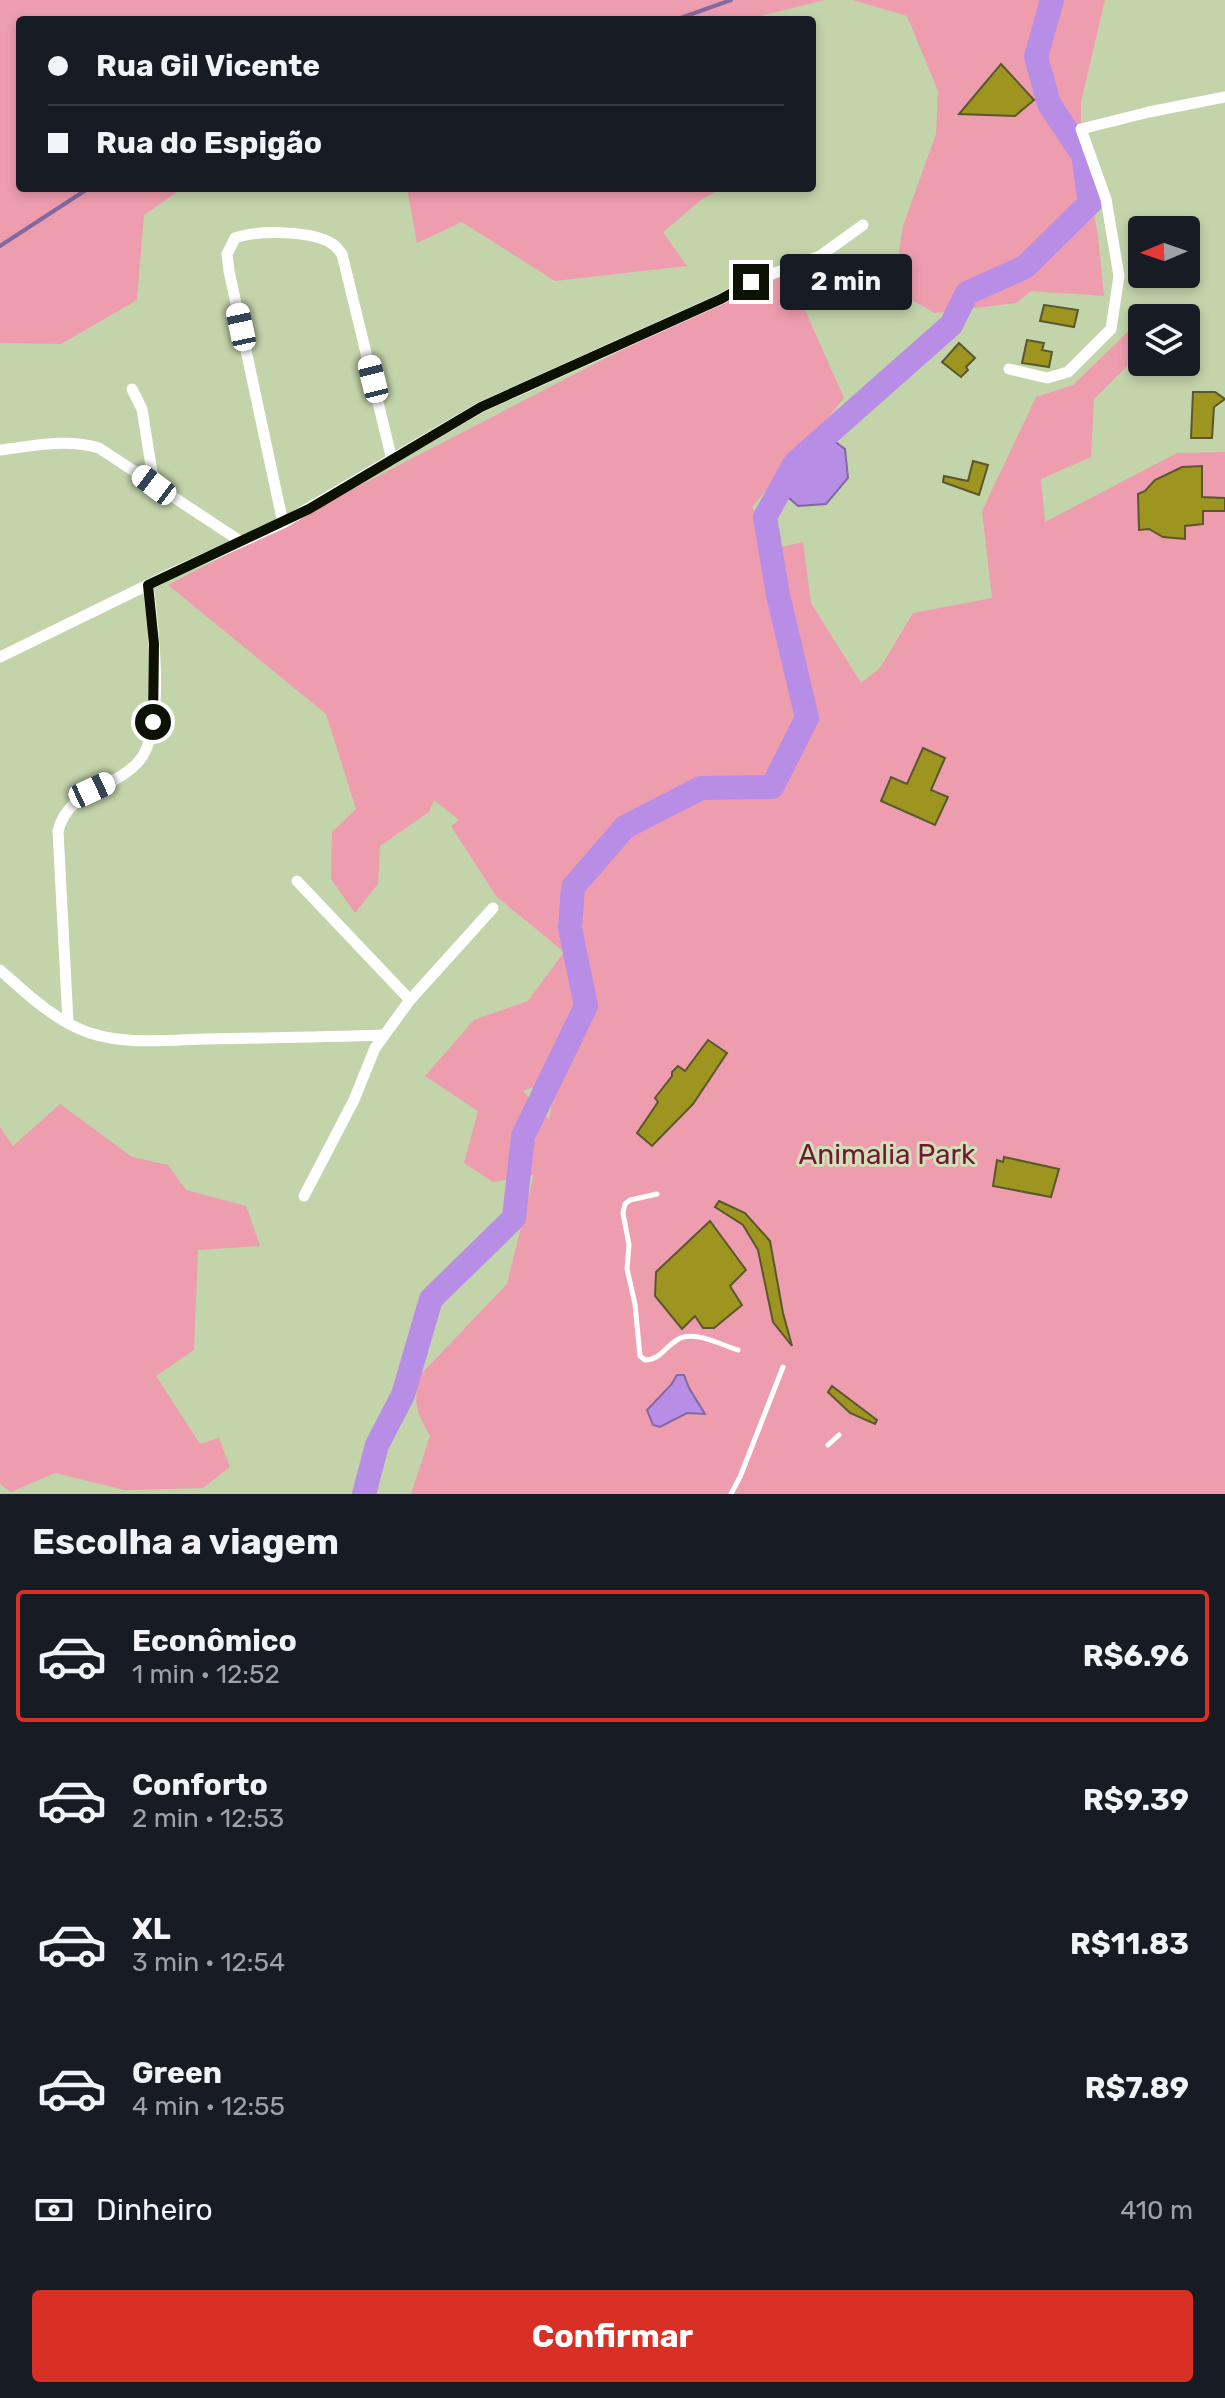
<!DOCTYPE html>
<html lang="pt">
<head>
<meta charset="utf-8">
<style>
	:root { --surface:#171b24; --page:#242831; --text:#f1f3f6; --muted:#9ea1a6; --line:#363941; --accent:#d93025 }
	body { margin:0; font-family:Rubik,sans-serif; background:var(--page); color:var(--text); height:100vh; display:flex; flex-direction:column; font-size:30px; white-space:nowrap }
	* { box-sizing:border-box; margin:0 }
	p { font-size:26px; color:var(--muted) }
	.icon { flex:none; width:44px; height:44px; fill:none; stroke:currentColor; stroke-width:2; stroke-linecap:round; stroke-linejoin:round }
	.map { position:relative; height:1494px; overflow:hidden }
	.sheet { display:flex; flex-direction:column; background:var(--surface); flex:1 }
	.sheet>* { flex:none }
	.guide { position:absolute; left:16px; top:16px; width:800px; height:176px; border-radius:8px; box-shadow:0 4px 12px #0003; display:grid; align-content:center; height:176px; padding:0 32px; background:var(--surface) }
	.needle { width:52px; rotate:268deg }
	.buttons { position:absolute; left:1128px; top:216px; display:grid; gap:16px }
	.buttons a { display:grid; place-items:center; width:72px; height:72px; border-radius:8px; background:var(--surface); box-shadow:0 4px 12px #0003; font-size:40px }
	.end { position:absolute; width:36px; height:36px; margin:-18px; border:10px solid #0c1104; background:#fff; box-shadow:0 0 0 4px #fff }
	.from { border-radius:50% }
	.bubble { position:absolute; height:56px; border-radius:8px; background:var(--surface); box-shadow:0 4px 12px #0003; font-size:26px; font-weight:700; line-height:56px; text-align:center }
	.car { position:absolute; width:24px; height:48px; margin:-24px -12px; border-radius:10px; box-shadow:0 0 6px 2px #0007; background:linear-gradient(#fff 24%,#345 0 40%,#fff 0 76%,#345 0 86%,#fff 0) }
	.guide b { display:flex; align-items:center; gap:28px; height:76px; font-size:30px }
	.guide b+b { border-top:2px solid var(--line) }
	.guide i { width:20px; height:20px; background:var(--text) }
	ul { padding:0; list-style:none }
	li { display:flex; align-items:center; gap:24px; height:132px; margin:0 16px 12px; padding:0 16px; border:4px solid transparent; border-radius:8px }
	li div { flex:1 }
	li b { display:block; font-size:30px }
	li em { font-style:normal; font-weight:700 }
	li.current { border-color:var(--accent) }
	li>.icon { width:72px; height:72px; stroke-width:1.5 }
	h2 { padding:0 32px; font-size:36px; line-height:96px }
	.pay { display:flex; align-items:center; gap:20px; height:88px; padding:0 32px; font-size:30px }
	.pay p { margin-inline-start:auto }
	.primary-button { display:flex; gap:16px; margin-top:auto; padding:16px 32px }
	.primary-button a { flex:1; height:92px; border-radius:8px; background:var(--accent); color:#fff; font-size:32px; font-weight:700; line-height:92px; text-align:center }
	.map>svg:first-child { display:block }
	.green { fill:#ee9dae; fill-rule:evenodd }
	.water { fill:#b78de5; stroke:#8468a2; stroke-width:2 }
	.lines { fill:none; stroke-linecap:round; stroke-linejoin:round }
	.stream { stroke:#8468a2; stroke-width:4 }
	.river { stroke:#b78de5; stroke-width:24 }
	.building { fill:#9d951f; stroke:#59572f; stroke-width:2 }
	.service { stroke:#fff; stroke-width:5 }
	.minor { stroke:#fff; stroke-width:11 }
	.route { stroke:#0c1104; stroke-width:10 }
	.labels { text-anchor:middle; stroke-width:6; stroke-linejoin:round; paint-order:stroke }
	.park-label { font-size:28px; fill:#741737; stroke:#cfe1b6 }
</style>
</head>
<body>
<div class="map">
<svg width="1225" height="1494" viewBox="0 0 1225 1494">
	<rect width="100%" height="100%" fill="#c3d3aa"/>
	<path class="green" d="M0 0H825L744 20H20V188H183L144 215 137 300 61 344 0 343Z
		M853 0H1105L1081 102V129L1083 155 1098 236 1104 296 1031 291 1016 303 935 313 893 290 903 226 936 134 938 91 907 16Z
		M407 188H722L701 200 663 232 687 266 555 281 462 222 417 243Z
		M785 265 844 398 826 420 825 434 802 448 752 507 777 548 803 542 811 603 861 683 880 668 913 613 992 598 982 511 1036 397 1073 385 1133 327 1127 366 1094 399 1091 457 1041 479 1045 522 1177 453 1225 452V1494H411L430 1436C416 1411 412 1403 421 1374L507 1284 534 1175 493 1182 464 1163 478 1111 425 1076 474 1020 528 1001 564 952 496 896 451 826 459 820 434 800 429 812 380 846 378 884 355 913 331 879 332 832 356 809 326 714 168 585ZM558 1078 549 1118H548L523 1091Z
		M60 1104 132 1157 168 1165 186 1190 246 1206 260 1246 198 1250 194 1350 156 1376 200 1444 219 1438 230 1467 203 1488 125 1490 55 1473 11 1492 0 1484V1127L13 1146Z"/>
	<path class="water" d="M826 435 845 449 848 478 826 504 798 506 780 490 795 463Z
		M677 1375H684L689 1388 705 1414 687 1413 660 1427 653 1425 647 1410 671 1385Z"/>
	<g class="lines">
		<path class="stream" d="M675 20 731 0
			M0 246 89 188"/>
		<path class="river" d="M364 1494 377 1445 403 1395 431 1299 514 1218 523 1136 586 1006 570 928 573 887 625 827 701 788 772 787 807 718 778 595 765 517 795 463 951 325 967 293 1025 267 1090 203 1083 155 1049 104 1036 57 1052 0"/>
	</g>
	<path class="building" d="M1001 64 1034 100 1015 116 959 114Z
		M1044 305 1078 310 1074 327 1040 321Z
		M1027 340 1044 343 1042 350 1052 352 1049 367 1022 363Z
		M959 343 975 358 966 367 968 370 961 377 942 362Z
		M1193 392H1215L1225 399 1214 407 1212 438H1191Z
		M973 461 988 465 979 495 943 482 944 476 968 481Z
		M1202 466V497L1225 498V511H1203V524L1185 526V539L1163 537 1149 529 1139 530 1138 494 1145 491 1155 480 1182 467Z
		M923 748 945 758 931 790 948 797 935 825 881 801 891 777 907 784Z
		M708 1040 727 1053 693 1104 652 1146 637 1133 658 1102 655 1098 672 1076V1072L678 1066 685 1071Z
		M1004 1157 1059 1169 1051 1197 993 1186 997 1160 1003 1162Z
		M719 1201 745 1213 770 1241 783 1313 792 1346 773 1322 758 1250 743 1225 715 1207Z
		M710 1221 746 1270 730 1286 742 1305 714 1328H703L695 1316 682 1329 655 1296 656 1272Z
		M832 1386 877 1420 875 1424 850 1413 828 1392Z"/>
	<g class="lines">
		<path class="service" d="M657 1194 630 1200 625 1204 623 1213 629 1245 627 1269 635 1304 640 1356 645 1360C660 1360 665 1347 677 1340 693 1329 721 1345 738 1350
			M828 1445 839 1435
			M731 1494 740 1477 783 1367"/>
		<path class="minor" d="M1009 369 1047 378 1068 372 1111 329 1119 276 1106 199 1081 129 1149 112 1225 97
			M132 389 142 409 154 485
			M0 450C33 446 67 438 99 448L240 541
			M283 523 229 271 227 254 235 238C257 230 314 230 334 245 337 247 339 251 342 254L392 460
			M0 657 172 573 283 523 481 407 721 299 751 282 820 256 863 225
			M297 881 410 1000
			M0 970C26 993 56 1022 90 1033 126 1045 170 1040 206 1039 266 1038 325 1037 384 1035
			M68 1022 58 831C68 789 114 790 139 761 166 730 153 625 148 585
			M304 1196 354 1100 375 1048 410 1000 493 908"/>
	</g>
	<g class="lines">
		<path class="route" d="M153 722 154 644 148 585 309 509 481 407 721 299 751 282"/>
	</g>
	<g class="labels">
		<g class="park-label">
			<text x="887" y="1164">Animalia Park</text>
		</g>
	</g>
</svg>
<div class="buttons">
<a><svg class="needle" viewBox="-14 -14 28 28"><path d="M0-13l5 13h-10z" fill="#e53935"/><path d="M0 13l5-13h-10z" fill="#9ea1a6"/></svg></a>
<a><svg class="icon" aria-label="layers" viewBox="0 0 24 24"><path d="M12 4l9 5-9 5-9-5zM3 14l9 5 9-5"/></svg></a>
</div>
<i class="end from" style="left:153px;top:722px"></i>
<i class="end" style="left:751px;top:282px"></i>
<div class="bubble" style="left:780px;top:254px;width:132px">2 min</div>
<i class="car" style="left:241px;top:327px;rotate:348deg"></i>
<i class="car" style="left:373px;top:379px;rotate:346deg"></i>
<i class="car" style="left:154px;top:485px;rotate:307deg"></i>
<i class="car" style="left:92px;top:790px;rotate:65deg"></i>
<div class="guide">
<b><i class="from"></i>Rua Gil Vicente</b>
<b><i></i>Rua do Espigão</b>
</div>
</div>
<section class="sheet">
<h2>Escolha a viagem</h2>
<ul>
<li class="current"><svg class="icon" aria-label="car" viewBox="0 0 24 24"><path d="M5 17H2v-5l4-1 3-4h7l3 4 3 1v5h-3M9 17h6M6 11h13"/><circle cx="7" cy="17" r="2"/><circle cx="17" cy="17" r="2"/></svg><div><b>Econômico</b><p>1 min · 12:52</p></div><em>R$6.96</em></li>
<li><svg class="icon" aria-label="car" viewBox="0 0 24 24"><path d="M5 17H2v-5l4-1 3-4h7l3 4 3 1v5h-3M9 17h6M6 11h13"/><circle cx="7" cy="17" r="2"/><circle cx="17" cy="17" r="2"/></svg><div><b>Conforto</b><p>2 min · 12:53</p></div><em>R$9.39</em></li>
<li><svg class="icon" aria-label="car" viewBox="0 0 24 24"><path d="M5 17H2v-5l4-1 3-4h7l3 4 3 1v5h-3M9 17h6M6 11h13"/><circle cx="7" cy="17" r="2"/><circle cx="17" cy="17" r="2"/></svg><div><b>XL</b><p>3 min · 12:54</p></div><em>R$11.83</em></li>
<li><svg class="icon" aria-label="car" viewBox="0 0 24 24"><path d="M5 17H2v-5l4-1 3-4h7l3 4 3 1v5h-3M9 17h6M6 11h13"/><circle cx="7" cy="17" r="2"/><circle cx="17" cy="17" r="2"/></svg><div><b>Green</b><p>4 min · 12:55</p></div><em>R$7.89</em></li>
</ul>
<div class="pay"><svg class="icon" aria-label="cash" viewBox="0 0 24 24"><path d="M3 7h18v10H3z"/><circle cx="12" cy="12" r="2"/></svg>Dinheiro<p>410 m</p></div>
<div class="primary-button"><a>Confirmar</a></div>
</section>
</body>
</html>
